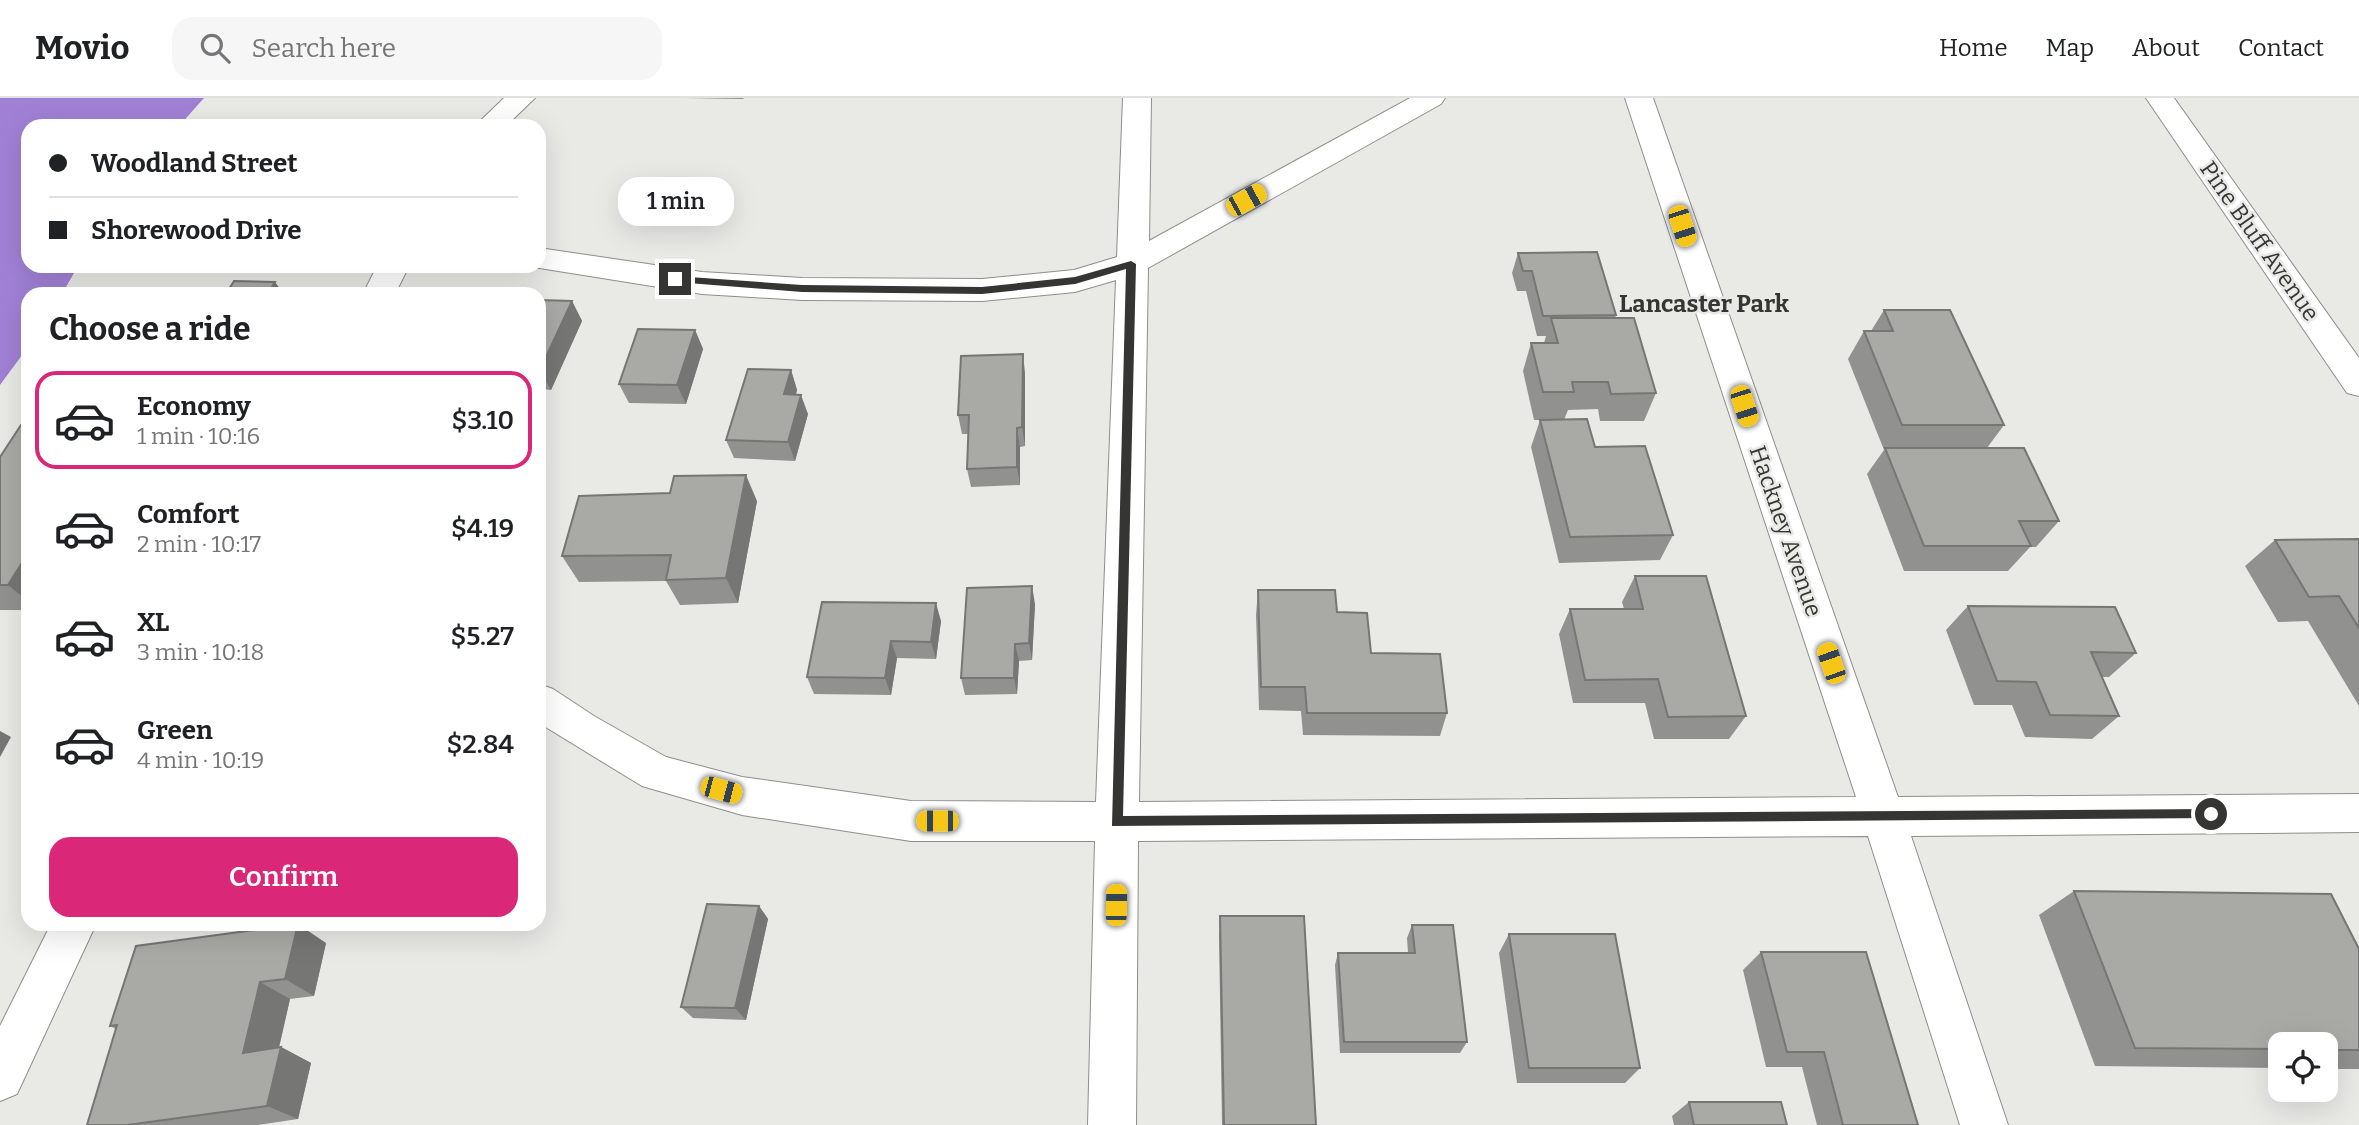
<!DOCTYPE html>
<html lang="en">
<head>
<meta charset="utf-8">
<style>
	:root { --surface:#fff; --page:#f6f6f6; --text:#202124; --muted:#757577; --line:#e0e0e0; --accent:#db2777 }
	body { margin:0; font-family:Bitter,serif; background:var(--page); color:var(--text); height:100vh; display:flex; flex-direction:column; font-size:26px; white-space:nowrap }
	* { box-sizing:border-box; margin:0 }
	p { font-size:23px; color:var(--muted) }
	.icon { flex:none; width:38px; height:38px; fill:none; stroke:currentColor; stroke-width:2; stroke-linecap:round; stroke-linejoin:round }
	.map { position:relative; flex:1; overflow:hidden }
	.sheet { position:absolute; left:21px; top:189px; width:525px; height:644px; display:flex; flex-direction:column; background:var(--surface); border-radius:21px; box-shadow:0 7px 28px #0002 }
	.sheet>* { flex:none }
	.guide { position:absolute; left:21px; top:21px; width:525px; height:154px; border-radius:21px; box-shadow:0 7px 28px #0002; display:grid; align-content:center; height:154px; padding:0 28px; background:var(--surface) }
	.fabs { position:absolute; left:2268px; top:934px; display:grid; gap:14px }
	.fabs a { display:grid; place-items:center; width:70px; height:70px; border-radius:14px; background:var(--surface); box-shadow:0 7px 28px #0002; font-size:35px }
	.end { position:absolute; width:32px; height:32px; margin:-16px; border:9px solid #353534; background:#fff; box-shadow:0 0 0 4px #fff }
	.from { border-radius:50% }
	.bubble { position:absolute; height:49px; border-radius:21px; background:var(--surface); box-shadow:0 7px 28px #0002; font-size:23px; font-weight:600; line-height:49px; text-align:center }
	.car { position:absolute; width:21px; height:42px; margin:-21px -10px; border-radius:9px; box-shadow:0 0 5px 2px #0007; background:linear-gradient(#f5c518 24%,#345 0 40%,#f5c518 0 76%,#345 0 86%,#f5c518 0) }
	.guide b { display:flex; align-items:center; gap:24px; height:66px; font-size:26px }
	.guide b+b { border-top:2px solid var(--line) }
	.guide i { width:18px; height:18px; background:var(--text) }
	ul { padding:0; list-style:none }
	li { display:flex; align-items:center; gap:21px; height:98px; margin:0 14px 10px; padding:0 14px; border:4px solid transparent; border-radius:21px }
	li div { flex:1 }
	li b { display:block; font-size:26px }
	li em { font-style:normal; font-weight:600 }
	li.current { border-color:var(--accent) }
	li>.icon { width:63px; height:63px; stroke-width:1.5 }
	h2 { padding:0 28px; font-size:32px; line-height:84px }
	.primary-button { display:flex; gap:14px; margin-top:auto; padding:14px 28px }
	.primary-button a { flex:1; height:80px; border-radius:21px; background:var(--accent); color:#fff; font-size:28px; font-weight:600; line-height:80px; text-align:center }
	header { display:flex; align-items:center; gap:42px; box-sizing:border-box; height:98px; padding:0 35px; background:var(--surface); border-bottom:2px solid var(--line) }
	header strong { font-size:33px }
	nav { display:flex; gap:38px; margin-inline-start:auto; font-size:24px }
	.search { width:490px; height:63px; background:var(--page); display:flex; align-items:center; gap:18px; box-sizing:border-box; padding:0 24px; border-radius:21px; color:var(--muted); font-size:26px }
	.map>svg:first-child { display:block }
	.water { fill:#a080d5 }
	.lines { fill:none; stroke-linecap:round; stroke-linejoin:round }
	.minor-casing { stroke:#8e8e8a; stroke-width:2 }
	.minor { fill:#fff; fill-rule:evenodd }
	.wall { fill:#91928f }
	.shaded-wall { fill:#767774 }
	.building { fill:#a9aaa6; stroke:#767774; stroke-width:2 }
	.route { fill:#353534 }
	.labels { text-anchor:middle; stroke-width:5; stroke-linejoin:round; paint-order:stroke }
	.street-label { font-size:23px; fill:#353534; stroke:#e9eae6 }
	.neighbourhood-label { font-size:24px; font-weight:bold; fill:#353534; stroke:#e9eae6 }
</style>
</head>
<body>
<header>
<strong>Movio</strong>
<div class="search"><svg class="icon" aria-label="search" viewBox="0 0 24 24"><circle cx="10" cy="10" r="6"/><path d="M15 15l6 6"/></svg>Search here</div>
<nav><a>Home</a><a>Map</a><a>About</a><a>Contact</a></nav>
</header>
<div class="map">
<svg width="2359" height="1027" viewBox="0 0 2359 1027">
	<rect width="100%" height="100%" fill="#e9eae6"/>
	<path class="water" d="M0 0H204L179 28H28V168H78L62 196H28V249L0 287Z"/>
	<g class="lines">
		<defs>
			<path id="minor" d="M504 0H535L506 28H475Z
				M1123 0H1151L1149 143 1410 0H1445L1441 6 1148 170 1139 704 1856 699 1625 0H1653L1898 699 2359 696V734L1911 738 2008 1027H1960L1868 738 1138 743 1136 1027H1088L1095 743H911L742 717 642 688 539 625V586L553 591 594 618 666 659 742 679 911 703 1096 704 1116 182 1075 194 982 203 802 202 702 196 527 168H539V150L702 174 802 180 982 181 1074 172 1117 159Z
				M2146 0H2174L2359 260V298L2347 295Z
				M377 168H409L395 196H363Z
				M51 826H96L17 996 0 1003V928Z"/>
		</defs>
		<use href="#minor" class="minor-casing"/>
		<use href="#minor" class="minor"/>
	</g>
	<path class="wall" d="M684 0H744L743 1Z
		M1518 155 1616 217 1615 220 1656 295 1644 323H1600L1598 311 1568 312 1564 322 1595 349 1673 437 1660 462 1559 465 1531 349 1540 322H1562H1534L1523 273 1531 245H1544L1546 238H1537L1526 193H1517L1512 175Z
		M539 202 572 203 582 223 551 292 539 291Z
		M1884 212 2004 327 1987 350 2059 423 2036 449H2030L2008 473H1904L1867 376 1884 352 1848 261 1864 233H1871Z
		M695 232 703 251 686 306 629 305 619 286Z
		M791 272 797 292 796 296 808 316 795 363 734 360 726 342Z
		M1025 275V348L1020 349V387L971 389 967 371 968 336H962L958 317Z
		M28 327V512H0V359Z
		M757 403 738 505 680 507 666 483 579 484 562 458Z
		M2359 441V608L2308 523 2278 524 2245 468 2275 442Z
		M1635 478 1746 618 1729 641H1654L1645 605H1573L1559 536 1570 511H1624L1622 504Z
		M1258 492 1337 514 1371 555 1447 615 1440 638 1303 637 1301 613 1259 612 1256 517Z
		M1035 506 1032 562 1019 563 1017 596 965 597 961 580Z
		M1968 508 2136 555 2109 579H2102L2119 618 2092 641 2025 639 2012 607H1974L1946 532Z
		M941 523 936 561 897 560 891 597 814 596 807 579Z
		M2074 793 2359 851V971H2326V947H2280V970L2095 968 2039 817Z
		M759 808 768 821 746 922 693 920 681 909Z
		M1220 818 1316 1027H1222L1219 837Z
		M1412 827 1467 944 1460 955H1340L1335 867 1338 855H1408L1407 840Z
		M1509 836 1640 970 1625 985H1517L1499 855Z
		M326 845 314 898 290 901 279 950 281 949 311 965 298 1021 258 1027H87L116 931 110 928Z
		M1761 854 1918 1027H1817L1802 969H1766L1743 872Z
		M1689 1004 1787 1027H1674L1672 1018Z"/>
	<path class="shaded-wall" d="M275 184 284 196H268Z
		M572 203 582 223 551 292 540 272Z
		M695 232 703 251 686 306 677 287Z
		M1023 256 1025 275V348L1022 329Z
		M791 272 797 292 790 315 784 296Z
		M801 297 808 316 795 363 788 344Z
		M1017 330 1020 349V387L1017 369Z
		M746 377 757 403 738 505 726 480Z
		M28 455V503L8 487Z
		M1032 488 1035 506 1032 562 1029 545Z
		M936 505 941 523 936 561 931 544Z
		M891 543 897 560 891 597 885 580Z
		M1015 546 1019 563 1017 596 1014 580Z
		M0 633 11 639 0 659Z
		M759 808 768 821 746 922 735 910Z
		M298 826 326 845 314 898 285 881Z
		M260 884 290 901 274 970 243 955Z
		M281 949 311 965 298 1021 267 1008Z"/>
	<path class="building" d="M1597 154 1616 217 1543 218 1532 173H1523L1518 155Z
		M234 183 275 184 268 196H226Z
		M539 202 572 203 540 272H539Z
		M1884 212H1950L2004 327H1902L1864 233H1893Z
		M1551 220H1634L1656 295 1611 296 1608 284H1572L1574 294H1543L1531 245H1558Z
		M638 231 695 232 677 287 619 286Z
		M1023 256 1022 329 1017 330V369L967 371 969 317H958L961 258Z
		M748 271 791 272 784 296 801 297 788 344 726 342Z
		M1587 321 1595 349 1645 348 1673 437 1570 439 1540 322Z
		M21 327H28V455L8 487H0V359Z
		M1885 350H2024L2059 423H2019L2031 448H1924Z
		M746 377 726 480 666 482 671 457 562 458 579 398 670 395 674 378Z
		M2359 441V530L2339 498 2309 499 2275 442Z
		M1635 478H1706L1746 618 1668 619 1658 581 1585 582 1570 511H1643Z
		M1032 488 1029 545 1015 546 1014 580H961L967 490Z
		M1258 492H1335L1337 514 1367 515 1371 555 1440 556 1447 615H1307L1305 589H1261Z
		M822 504 936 505 931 544 891 543 885 580 807 579Z
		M1968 508 2115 509 2136 555 2091 554 2119 618 2050 617 2036 584 1997 583Z
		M2074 793 2331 796 2359 851V952H2326V947H2280V951L2135 950Z
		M707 806 759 808 735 910 681 909Z
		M1220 818H1304L1316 1027H1224Z
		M298 826 285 881 260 884 243 955 281 949 267 1008 127 1027H87L117 927 110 928 136 848Z
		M1412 827H1453L1467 944H1344L1338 855H1415Z
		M1509 836H1615L1640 970H1529Z
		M1761 854H1866L1918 1027H1843L1824 954H1787Z
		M1689 1004H1781L1787 1027H1694Z"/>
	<path class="route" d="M1131 163 1136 166 1123 718 2211 711 2218 716 2216 720 1112 728 1126 171 1075 186 982 196 802 194 675 184 670 181 675 178 802 187 982 189 1075 179Z"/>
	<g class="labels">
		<g class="street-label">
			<text transform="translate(2260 143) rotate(55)" y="8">Pine Bluff Avenue</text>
			<text transform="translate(1786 433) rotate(71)" y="8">Hackney Avenue</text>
		</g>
		<g class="neighbourhood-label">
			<text x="1704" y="214">Lancaster Park</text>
		</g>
	</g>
</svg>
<div class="fabs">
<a><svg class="icon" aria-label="locate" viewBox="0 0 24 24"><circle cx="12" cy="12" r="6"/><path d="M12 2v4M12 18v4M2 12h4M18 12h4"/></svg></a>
</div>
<i class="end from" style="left:2211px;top:716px"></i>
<i class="end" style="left:675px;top:181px"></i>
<div class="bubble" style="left:618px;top:79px;width:116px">1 min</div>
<i class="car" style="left:1246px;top:102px;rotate:61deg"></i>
<i class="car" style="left:1682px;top:128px;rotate:162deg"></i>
<i class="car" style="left:1744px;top:308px;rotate:162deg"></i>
<i class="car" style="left:1831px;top:565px;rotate:341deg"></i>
<i class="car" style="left:721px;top:692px;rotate:105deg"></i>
<i class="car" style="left:937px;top:723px;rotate:270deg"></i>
<i class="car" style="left:1116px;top:807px;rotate:1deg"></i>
<div class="guide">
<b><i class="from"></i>Woodland Street</b>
<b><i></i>Shorewood Drive</b>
</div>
<section class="sheet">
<h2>Choose a ride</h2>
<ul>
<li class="current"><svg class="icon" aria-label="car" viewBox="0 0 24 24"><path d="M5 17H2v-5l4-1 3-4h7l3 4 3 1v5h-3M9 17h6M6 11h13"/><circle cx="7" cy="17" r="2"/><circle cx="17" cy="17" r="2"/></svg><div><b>Economy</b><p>1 min · 10:16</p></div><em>$3.10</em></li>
<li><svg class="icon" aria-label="car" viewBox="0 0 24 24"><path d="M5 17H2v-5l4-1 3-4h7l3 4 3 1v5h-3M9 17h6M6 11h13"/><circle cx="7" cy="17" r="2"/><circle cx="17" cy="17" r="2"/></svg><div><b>Comfort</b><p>2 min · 10:17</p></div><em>$4.19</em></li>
<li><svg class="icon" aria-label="car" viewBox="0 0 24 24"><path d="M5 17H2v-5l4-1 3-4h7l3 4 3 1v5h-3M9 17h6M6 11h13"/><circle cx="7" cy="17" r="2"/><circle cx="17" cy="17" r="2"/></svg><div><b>XL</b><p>3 min · 10:18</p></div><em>$5.27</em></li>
<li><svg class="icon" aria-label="car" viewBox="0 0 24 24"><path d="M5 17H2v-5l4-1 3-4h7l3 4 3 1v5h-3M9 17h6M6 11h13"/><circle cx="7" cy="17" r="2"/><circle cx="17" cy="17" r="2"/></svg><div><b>Green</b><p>4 min · 10:19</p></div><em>$2.84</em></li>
</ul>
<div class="primary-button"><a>Confirm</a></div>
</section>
</div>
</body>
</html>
